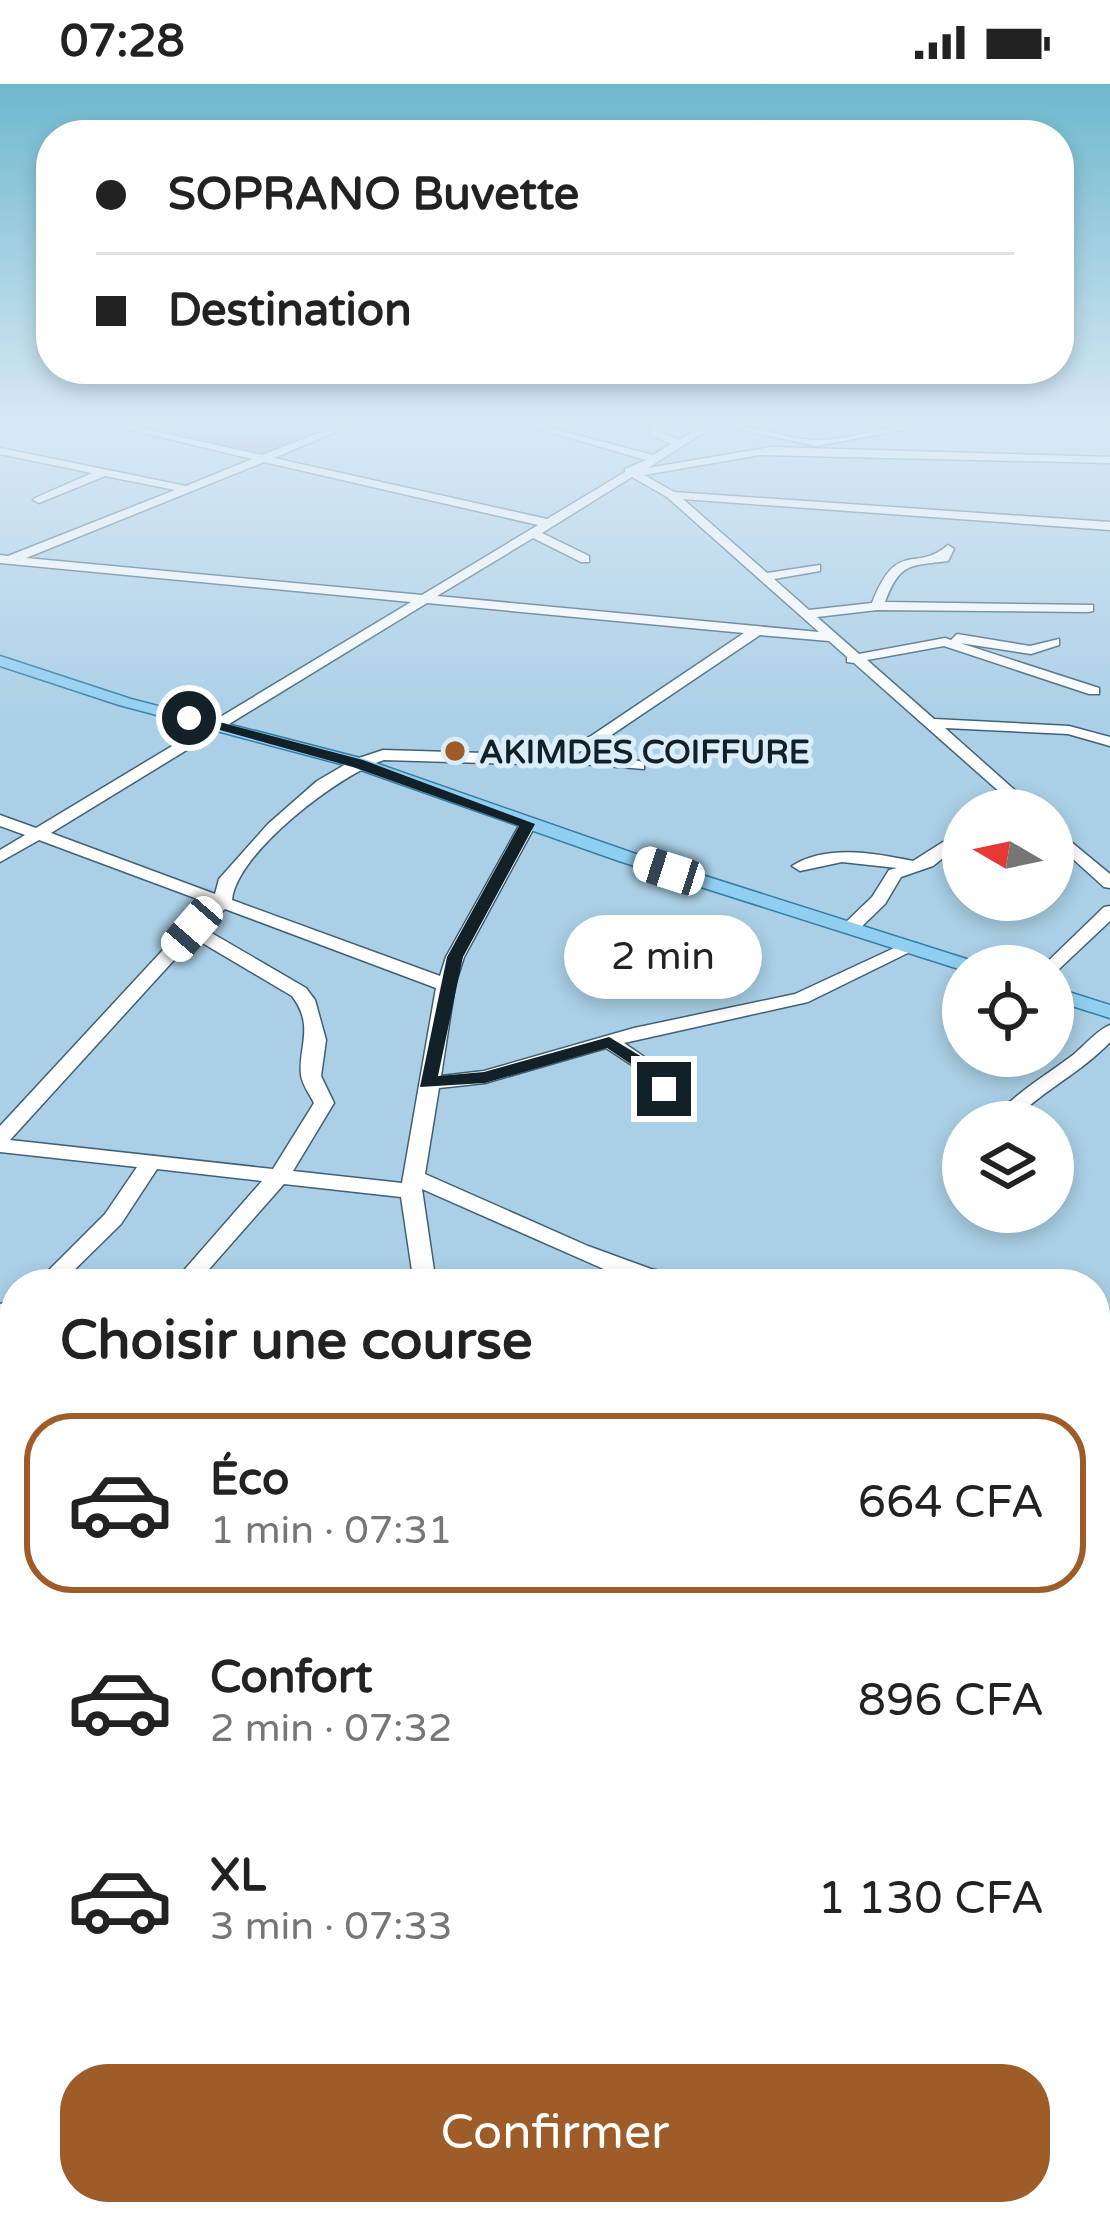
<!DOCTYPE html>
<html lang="fr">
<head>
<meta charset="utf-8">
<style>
	:root { --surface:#fff; --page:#f6f6f6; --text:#222; --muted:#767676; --line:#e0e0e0; --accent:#9d5c28 }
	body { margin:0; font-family:"Varela Round",sans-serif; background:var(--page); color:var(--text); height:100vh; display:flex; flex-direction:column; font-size:45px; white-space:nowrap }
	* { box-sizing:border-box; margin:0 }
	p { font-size:39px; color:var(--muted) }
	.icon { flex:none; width:66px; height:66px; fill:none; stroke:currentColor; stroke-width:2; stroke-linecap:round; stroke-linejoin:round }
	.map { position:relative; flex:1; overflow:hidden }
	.details { position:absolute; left:0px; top:1185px; width:1110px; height:957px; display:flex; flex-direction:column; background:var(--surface); border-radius:48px 48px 0 0; box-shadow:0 6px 18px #0003 }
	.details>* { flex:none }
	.guide { position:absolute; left:36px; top:36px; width:1038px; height:264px; border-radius:48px; box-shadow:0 6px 18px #0003; display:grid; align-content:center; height:264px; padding:0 60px; background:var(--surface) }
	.needle { width:78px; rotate:279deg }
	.fabs { position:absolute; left:942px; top:705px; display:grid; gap:24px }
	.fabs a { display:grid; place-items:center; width:132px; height:132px; border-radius:50%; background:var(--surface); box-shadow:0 6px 18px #0003; font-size:60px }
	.end { position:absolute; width:54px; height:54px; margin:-27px; border:15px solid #122028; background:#fff; box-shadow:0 0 0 6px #fff }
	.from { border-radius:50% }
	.bubble { position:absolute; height:84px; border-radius:42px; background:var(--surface); box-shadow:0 6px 18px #0003; font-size:39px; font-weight:600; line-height:84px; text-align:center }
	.car { position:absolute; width:36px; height:72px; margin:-36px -18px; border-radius:15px; box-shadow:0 0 9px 3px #0007; background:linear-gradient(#fff 24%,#345 0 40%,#fff 0 76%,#345 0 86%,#fff 0) }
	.guide b { display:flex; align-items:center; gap:42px; height:114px; font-size:45px }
	.guide b+b { border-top:3px solid var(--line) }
	.guide i { width:30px; height:30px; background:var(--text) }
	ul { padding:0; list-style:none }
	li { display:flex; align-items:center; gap:36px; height:180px; margin:0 24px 18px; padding:0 36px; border:6px solid transparent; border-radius:48px }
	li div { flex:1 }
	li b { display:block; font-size:45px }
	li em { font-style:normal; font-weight:600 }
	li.on { border-color:var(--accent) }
	li>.icon { width:108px; height:108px; stroke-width:1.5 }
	h2 { padding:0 60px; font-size:54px; line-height:144px }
	.action { display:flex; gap:24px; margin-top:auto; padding:24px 60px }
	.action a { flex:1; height:138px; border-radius:48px; background:var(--accent); color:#fff; font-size:48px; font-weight:600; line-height:138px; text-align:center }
	.status { display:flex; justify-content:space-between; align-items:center; height:84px; padding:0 60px; background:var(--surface); direction:ltr }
	.status svg { height:33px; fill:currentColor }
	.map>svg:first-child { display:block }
	.green { fill:#a394ce }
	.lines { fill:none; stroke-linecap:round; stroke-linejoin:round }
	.minor-casing { stroke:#406175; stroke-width:3 }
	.major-casing { stroke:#357da4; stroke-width:3 }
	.minor { fill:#fff; fill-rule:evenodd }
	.major { fill:#91cff0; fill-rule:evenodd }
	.route { fill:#122028 }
	.poi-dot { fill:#9d5c28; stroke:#daedf8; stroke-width:4.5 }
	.labels { text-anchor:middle; stroke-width:10; stroke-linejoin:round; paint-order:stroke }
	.far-poi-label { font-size:33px; font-weight:bold; fill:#122028; stroke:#daedf8; text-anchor:start }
</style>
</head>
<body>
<div class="status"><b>07:28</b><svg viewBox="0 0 49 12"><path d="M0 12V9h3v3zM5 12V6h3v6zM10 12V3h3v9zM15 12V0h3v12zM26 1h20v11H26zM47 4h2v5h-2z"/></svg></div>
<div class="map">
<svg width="1110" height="2141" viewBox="0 0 1110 2141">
	<rect width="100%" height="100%" fill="#aacfe6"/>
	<path class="green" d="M191 343H337L262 372 169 350Z"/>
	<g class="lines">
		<defs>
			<path id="minor" d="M119 343H136L262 371 334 343H347L274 374 547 435 625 388V385L646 376 532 343H547L653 371 671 360 651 351V343H661L660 348 679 356 700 343H712L648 384 771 363 1110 373V379L760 371 644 391 674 408 1110 438V446L683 415 767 489 820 481V487L774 495 809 526 872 519C898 453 915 490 948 461L954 465 948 477C910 482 900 478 885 518L1093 521V527L1088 528 877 526 817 533 859 570 945 554 951 556 957 550 1030 562 1059 555V561L1031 570 960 559 1099 604V610H1089L944 562 867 576 934 635 1069 642 1110 653V662L1068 650 945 644 1037 726H1020L854 579 847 578V573L829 557 760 551 601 658 572 671 639 677 644 679V685L544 677 523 680 384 676C340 690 236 769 232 816L440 892 446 873 520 740 528 735 534 737 536 740 464 873 455 901 441 992 484 987 634 944 795 910 905 859H917L920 863 808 918 624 959 676 995 672 1009 654 1021 650 1035H636L634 1018 655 1002 656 997 606 964 485 999 439 1004 425 1090 588 1162 651 1185 693 1194 696 1200H651L606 1186 422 1105 436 1200H414L401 1113 284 1100 196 1200H172L262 1097 157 1085 121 1140 60 1200H35L105 1130 137 1083 0 1068V1042L186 841 211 820 39 756 0 778V766L25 751 0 742V731L36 744 411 518 0 479V471L8 472 175 406 105 392 39 419 33 416 35 414 92 389 0 370V364L186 402 252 375ZM264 378 538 441 422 511 26 474ZM632 393 667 413 819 548 437 512 533 454 581 478H589V472L542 449ZM427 519 744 549 591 652 560 666 523 670 383 666 353 676 317 697 268 740 219 795 215 810 51 749ZM225 825 436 904 402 1099 293 1087 334 1019 321 992 326 956 315 916 306 904 203 844ZM194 854 292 912C315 942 298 963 301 991 302 1000 310 1011 314 1019L273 1085 10 1056Z
				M729 343C758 342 785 355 814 356 849 357 884 341 919 343L816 362Z
				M1053 743 1110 790V804L1104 803 1053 757Z
				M963 756V766H953L933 782 901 793 885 820 856 848 850 849 841 844 844 840 872 813 889 786 897 784 842 778 800 787 792 782C826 760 875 769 913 777L943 758Z
				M1110 822V837L1058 886 1053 887V882H1043L1104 823Z
				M1110 941V958C1081 989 1041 1007 1012 1038H991C1013 1010 1044 993 1073 971 1085 961 1096 947 1110 941Z
				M963 1078V1093L954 1092 952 1085Z
				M7 1218 15 1220V1237L0 1239V1220Z
				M15 1793V1880L12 1888 0 1893V1806L4 1797Z
				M15 2043V2083L0 2090V2050Z
				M592 2127H628V2141H592Z
				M682 2127H732L738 2141H689Z"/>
			<path id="major" d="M0 572 131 615 364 675 633 769 976 878 979 882H963L962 886 619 777 352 683 119 621 0 582Z
				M1053 903 1110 921V934L1053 916Z"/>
		</defs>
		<use href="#minor" class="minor-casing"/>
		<use href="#major" class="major-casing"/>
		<use href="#minor" class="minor"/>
		<use href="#major" class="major"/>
	</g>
	<linearGradient id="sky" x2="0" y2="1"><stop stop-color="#6eb8ce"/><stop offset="0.53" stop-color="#d9e9f4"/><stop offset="1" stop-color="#d9e9f4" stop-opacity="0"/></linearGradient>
	<rect width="1110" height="642" fill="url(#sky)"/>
	<path class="route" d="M189 630 363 676 535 740 463 873 438 992 484 988 609 953 672 991 671 1009H658L656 997 607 964 485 999 420 1003 447 873 519 742 353 683 184 636Z"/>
	<circle class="poi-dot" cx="455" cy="667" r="12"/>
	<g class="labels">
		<g class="far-poi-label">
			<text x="479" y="679">AKIMDES COIFFURE</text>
		</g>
	</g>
</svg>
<div class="fabs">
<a><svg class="needle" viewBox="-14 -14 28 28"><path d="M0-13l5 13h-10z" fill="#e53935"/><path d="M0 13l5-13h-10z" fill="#767676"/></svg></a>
<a><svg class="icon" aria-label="locate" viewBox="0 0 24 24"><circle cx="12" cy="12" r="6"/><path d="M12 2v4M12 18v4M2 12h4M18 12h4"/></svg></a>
<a><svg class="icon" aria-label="layers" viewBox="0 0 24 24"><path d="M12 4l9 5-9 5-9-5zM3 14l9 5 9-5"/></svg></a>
</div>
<i class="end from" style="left:189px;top:634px"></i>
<i class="end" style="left:664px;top:1005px"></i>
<div class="bubble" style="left:564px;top:831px;width:198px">2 min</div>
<i class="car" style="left:669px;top:787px;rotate:288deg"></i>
<i class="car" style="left:192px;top:845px;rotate:221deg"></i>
<div class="guide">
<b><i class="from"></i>SOPRANO Buvette</b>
<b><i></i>Destination</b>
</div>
<section class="details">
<h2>Choisir une course</h2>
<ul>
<li class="on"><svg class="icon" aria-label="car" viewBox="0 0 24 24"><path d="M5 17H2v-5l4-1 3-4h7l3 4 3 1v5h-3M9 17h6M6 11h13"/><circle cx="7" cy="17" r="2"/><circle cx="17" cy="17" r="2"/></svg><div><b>Éco</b><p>1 min · 07:31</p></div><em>664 CFA</em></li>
<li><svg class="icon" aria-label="car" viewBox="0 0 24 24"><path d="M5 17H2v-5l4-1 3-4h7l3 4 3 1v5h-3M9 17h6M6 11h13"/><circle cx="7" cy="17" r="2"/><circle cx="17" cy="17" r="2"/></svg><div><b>Confort</b><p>2 min · 07:32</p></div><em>896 CFA</em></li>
<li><svg class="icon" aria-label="car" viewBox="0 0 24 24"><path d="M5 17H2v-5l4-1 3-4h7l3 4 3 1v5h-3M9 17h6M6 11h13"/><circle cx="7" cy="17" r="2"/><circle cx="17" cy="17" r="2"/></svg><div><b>XL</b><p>3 min · 07:33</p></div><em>1 130 CFA</em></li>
</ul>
<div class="action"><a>Confirmer</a></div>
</section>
</div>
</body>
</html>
